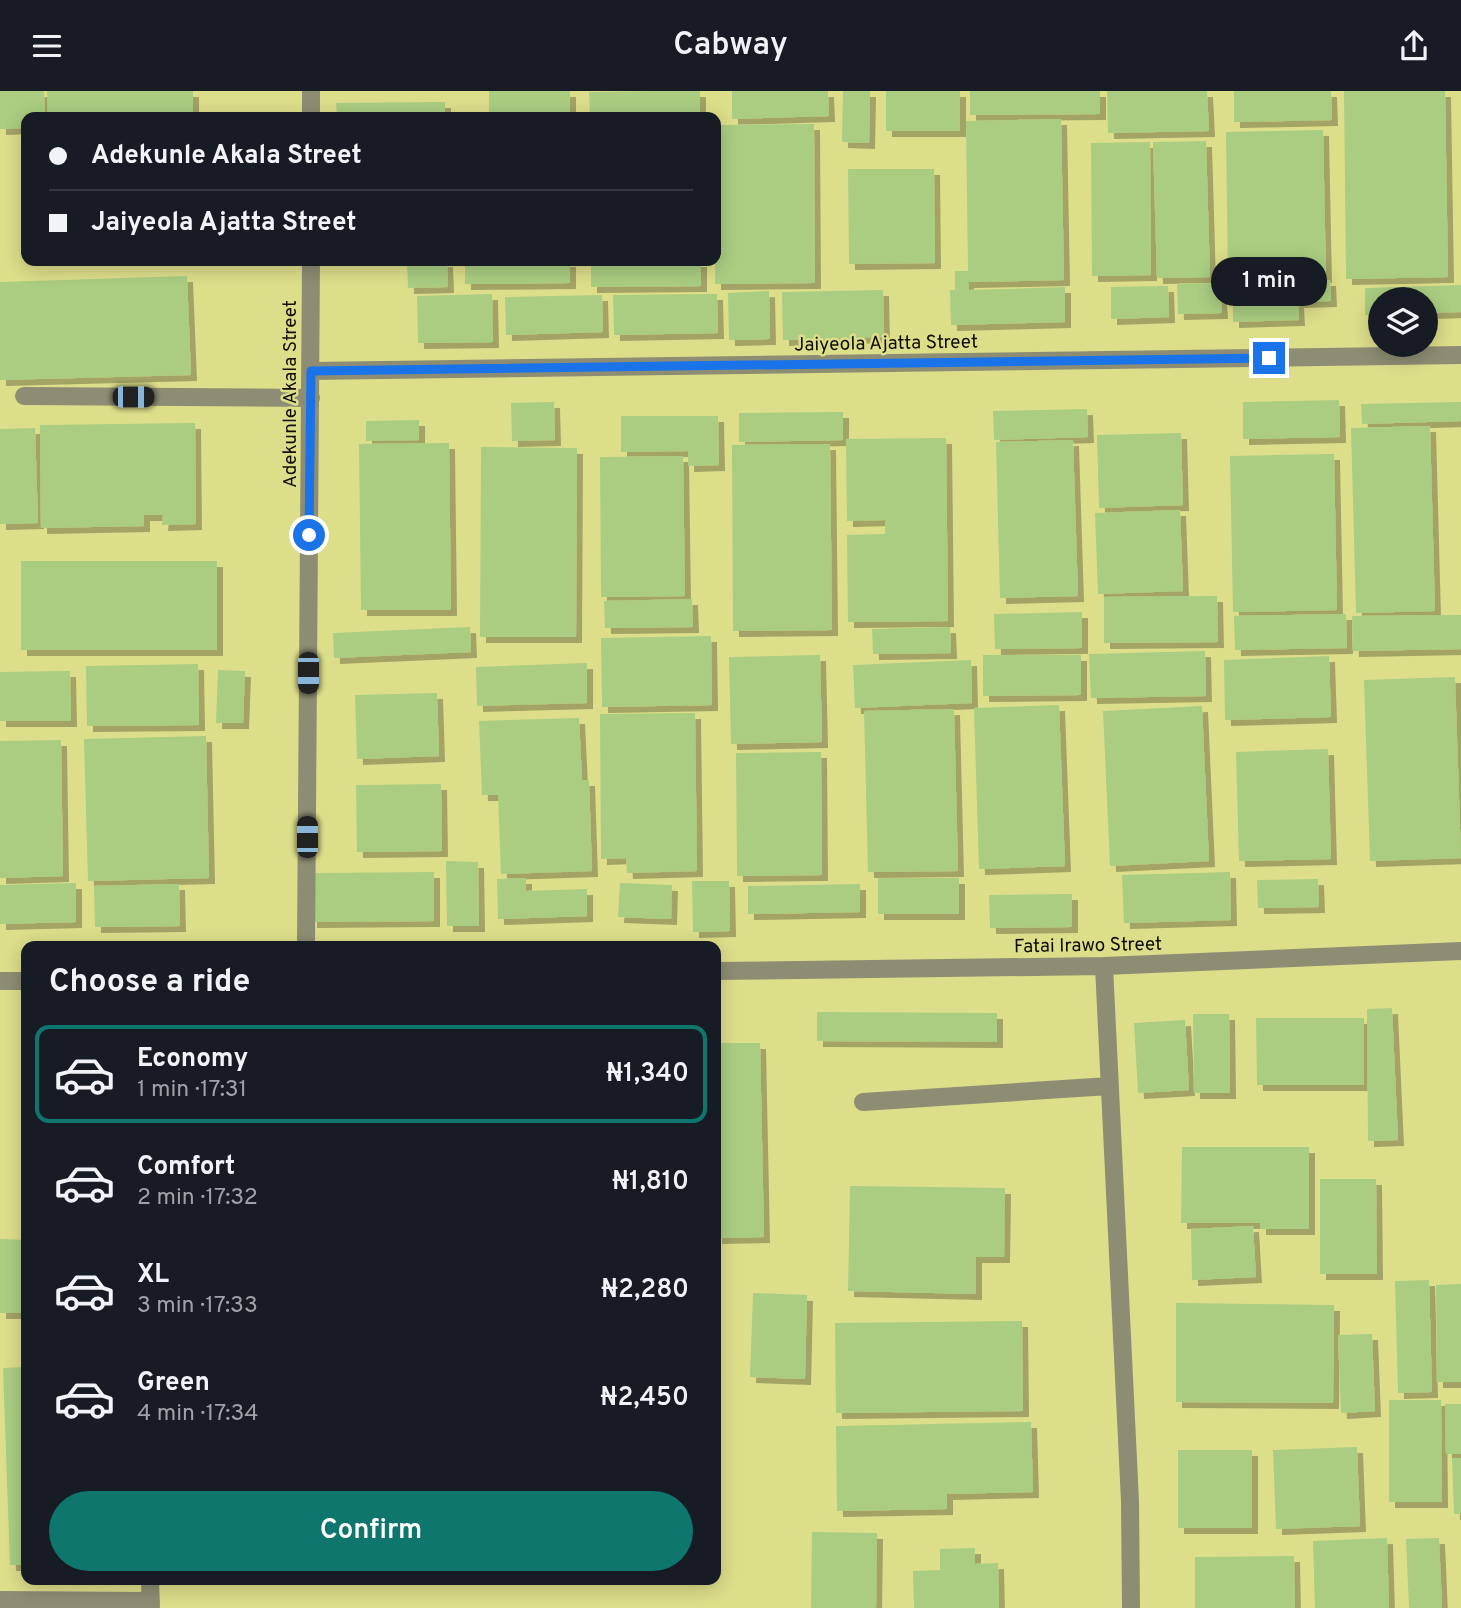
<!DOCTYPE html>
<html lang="en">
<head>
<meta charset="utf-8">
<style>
	:root { --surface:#171b24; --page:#242831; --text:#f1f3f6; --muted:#9ea1a6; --line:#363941; --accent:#0f766e }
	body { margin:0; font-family:Overpass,sans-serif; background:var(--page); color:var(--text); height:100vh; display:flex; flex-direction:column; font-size:26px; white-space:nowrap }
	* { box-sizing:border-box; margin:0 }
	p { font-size:23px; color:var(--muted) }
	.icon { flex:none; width:38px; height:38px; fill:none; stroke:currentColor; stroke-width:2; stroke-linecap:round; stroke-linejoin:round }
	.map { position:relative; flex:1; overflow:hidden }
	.drawer { position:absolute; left:21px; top:850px; width:700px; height:644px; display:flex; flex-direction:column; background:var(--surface); border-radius:14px; box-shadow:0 4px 18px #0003 }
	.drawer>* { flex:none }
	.banner { position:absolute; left:21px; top:21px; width:700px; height:154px; border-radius:14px; box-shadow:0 4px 18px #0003; display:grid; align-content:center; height:154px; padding:0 28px; background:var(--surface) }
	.controls { position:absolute; left:1368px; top:196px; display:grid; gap:14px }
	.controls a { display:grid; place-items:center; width:70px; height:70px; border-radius:50%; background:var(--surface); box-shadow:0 4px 18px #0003; font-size:35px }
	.end { position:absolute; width:32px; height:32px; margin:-16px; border:9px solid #1a73e8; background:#fff; box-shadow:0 0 0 4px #fff }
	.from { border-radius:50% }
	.bubble { position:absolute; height:49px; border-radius:24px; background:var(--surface); box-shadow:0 4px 18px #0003; font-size:23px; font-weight:600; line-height:49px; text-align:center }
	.car { position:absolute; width:21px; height:42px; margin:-21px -10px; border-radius:9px; box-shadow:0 0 5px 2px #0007; background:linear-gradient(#222 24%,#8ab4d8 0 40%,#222 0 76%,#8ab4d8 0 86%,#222 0) }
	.banner b { display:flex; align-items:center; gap:24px; height:66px; font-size:26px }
	.banner b+b { border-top:2px solid var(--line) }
	.banner i { width:18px; height:18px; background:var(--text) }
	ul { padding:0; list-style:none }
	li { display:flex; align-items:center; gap:21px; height:98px; margin:0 14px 10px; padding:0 14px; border:4px solid transparent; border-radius:14px }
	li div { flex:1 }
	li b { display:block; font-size:26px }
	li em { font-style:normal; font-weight:600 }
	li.selected { border-color:var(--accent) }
	li>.icon { width:63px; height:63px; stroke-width:1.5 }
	h2 { padding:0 28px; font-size:32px; line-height:84px }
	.action { display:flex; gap:14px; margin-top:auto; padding:14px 28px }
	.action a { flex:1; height:80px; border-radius:42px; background:var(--accent); color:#fff; font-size:28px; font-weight:600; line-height:80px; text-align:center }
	header { display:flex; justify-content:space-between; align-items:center; height:91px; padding:0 28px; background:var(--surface); font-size:32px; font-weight:600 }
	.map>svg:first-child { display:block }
	.building { fill:#aacd82; filter:url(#shadow) }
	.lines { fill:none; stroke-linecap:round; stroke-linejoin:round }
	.minor { stroke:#8d8d73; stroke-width:18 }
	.route { stroke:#1a73e8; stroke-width:9 }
	.labels { text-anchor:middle; stroke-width:5; stroke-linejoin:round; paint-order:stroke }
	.street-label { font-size:19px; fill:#0e0d00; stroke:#ddde8a }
</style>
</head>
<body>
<header><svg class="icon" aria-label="menu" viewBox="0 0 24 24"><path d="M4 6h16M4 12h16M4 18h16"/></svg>Cabway<svg class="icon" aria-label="share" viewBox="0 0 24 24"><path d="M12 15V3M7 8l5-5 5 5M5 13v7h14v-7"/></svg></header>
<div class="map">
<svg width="1461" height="1517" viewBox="0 0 1461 1517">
	<defs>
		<filter id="shadow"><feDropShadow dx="6" dy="6" stdDeviation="0" flood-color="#0004"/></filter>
	</defs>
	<rect width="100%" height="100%" fill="#ddde8a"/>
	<path class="building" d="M0 0H44L45 26H26V37L0 38Z
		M47 0H193V24H181V26H48Z
		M489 0H570V26H489Z
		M654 0H700V26H590L589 1Z
		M732 0H828L829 25 732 28Z
		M843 0H870L869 52 842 51Z
		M886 0H960V40H886Z
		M970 0H1100V23L970 24Z
		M1107 0H1207L1209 40 1108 42Z
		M1234 0H1331L1332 29 1234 31Z
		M1344 0H1445L1448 186 1346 188Z
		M445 11V26H337L336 12Z
		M1061 28 1064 189 968 191 969 199 1065 196V231L951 234 950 199H955V180H968L966 30Z
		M814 33 815 192 715 193 716 34Z
		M1323 39 1326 186 1228 188 1226 41Z
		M1206 50 1210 186 1157 187 1153 51Z
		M1150 51 1151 184 1092 185 1091 52Z
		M848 78H934L935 172 849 173Z
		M407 170H447L448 196 408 197Z
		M465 170H570V192L465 193Z
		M591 170H701V195L591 196Z
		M187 185 191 284 0 289V191Z
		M1330 189 1331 210 1298 211 1299 229 1233 231V209L1243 208 1242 191Z
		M1220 192 1222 222 1178 223 1177 193Z
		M1461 194V221L1426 222V208H1381V224H1365V197Z
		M1168 195 1169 226 1111 228V196Z
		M883 199 884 246 783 249 782 201Z
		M769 200 770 248 729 249 728 202Z
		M492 203 493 251 418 252 417 205Z
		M717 203 718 242 614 244 613 204Z
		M602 204 603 241 506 244 505 206Z
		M1339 309 1340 346 1243 348V311Z
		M554 311 555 349 512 350 511 312Z
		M1461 311V330L1362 333 1361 313Z
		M1087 318 1088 346 994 349 993 320Z
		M843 321V349L739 351V322Z
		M621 325H718L719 374 688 375V360L621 361Z
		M419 329V349L366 350V330Z
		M195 332 196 433 162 434 163 424H144V435L41 437 40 334Z
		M1430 335 1435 520 1356 522 1351 337Z
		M35 337 38 432 0 433V338Z
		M1181 342 1183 414 1099 417 1097 344Z
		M946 347 948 530 848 531 847 444 885 443V429L847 430 846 348Z
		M1073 349 1078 505 1000 507 996 351Z
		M449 352 451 519H361L359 353Z
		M830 353 832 539 733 540 732 354Z
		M481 356 577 357 576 546H480Z
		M1334 363 1337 519 1233 521 1230 365Z
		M683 365 685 505 601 506 600 366Z
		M1180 419 1183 500 1098 503 1095 422Z
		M21 470H217V559H21Z
		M1217 505 1218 551 1104 552V506Z
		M692 508 693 536 605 537 604 510Z
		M1082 521V557L995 558 994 523Z
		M1346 523 1347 557 1235 559 1234 525Z
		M1461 524V558L1353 560 1352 525Z
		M470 536 471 561 334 567 333 542Z
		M950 536 951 562 873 563 872 538Z
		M711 545 712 614 602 616 601 547Z
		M1205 560 1206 605 1091 607 1089 563Z
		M820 564 822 651 731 653 729 566Z
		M983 564H1081V604L983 605Z
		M1329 565 1331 626 1225 629 1224 569Z
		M971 569 972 612 855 617 853 574Z
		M587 572V612L477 615 476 576Z
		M198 573 199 634 87 635 86 575Z
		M218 579 245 580 243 632H216Z
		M70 580 71 630H0V581Z
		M1455 586 1461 767 1370 770 1364 589Z
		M437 602 439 665 357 668 355 604Z
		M1059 614 1065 775 979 778 974 617Z
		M1202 615 1209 770 1110 775 1103 620Z
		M954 618 958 780 868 781 864 620Z
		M695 622 697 780 627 782 626 767 601 768 600 623Z
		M579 627 582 689H589L592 780 501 783 498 704H482L479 630Z
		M206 645 209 787 88 790 84 648Z
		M61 649 63 785 0 787V650Z
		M1328 658 1331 768 1239 770 1236 661Z
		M821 661 822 784 737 785 736 662Z
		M441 693 442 760 357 761 356 694Z
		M446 770 478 771 479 835H447Z
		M434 781V830L311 831V782Z
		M1230 781 1231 829 1124 832 1122 784Z
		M526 787V800L587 798V825L498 828 497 788Z
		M878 787H959V823H878Z
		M1318 788 1319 816 1258 817 1257 789Z
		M692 790H729L730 840 693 841Z
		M76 792V831L0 833V794Z
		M620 792 672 794 671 828 618 826Z
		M179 793 180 835 95 836 94 795Z
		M860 793V821L748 823V795Z
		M1072 803V836L990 837 989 804Z
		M1392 917 1398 1049 1368 1050 1367 918Z
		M817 921 997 922V951L817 950Z
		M1193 923H1229L1230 1002H1194Z
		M1256 927H1364V994H1257Z
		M1185 929 1189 999 1138 1002 1134 932Z
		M716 952H760L764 1146 716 1147Z
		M1182 1056H1309V1138H1260V1132H1181Z
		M1320 1088H1376L1377 1183H1320Z
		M850 1095 1005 1097 1004 1166H976V1203L848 1200Z
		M1253 1135 1256 1186 1192 1189 1191 1138Z
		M0 1148 26 1149V1222H0Z
		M1429 1189 1432 1301 1398 1302 1395 1190Z
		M1461 1193V1291H1437L1436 1194Z
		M753 1202 807 1204 805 1288 750 1286Z
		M1176 1212 1334 1214 1333 1312 1176 1311Z
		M1022 1230 1023 1320 836 1322 835 1232Z
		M1372 1243 1375 1320 1341 1322 1338 1244Z
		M26 1276V1474H10L3 1277Z
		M1389 1309H1441L1442 1411H1389Z
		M1445 1313H1461V1363H1446Z
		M1031 1331 1033 1401 947 1403V1418L837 1420 836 1335Z
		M1357 1356 1360 1435 1276 1438 1273 1359Z
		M1178 1359H1252V1437H1178Z
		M1452 1367H1461V1423H1454Z
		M812 1441 877 1442 876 1517H811Z
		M1387 1447 1389 1517H1315L1313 1450Z
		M1439 1447 1442 1517H1409L1406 1448Z
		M975 1457V1473L998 1472 999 1517H914L913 1480 940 1479V1458Z
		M1294 1465 1295 1517H1195V1466Z"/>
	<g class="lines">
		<path class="minor" d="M311 0V26
			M311 280 1461 264
			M24 305 311 307
			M306 856 311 170
			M1104 875 1130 1410 1131 1517
			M716 880 1104 875 1461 860
			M0 890H26
			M863 1011 1109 995
			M150 1489 151 1517
			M0 1509 151 1510"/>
	</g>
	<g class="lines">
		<path class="route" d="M309 444 311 280 1269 267"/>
	</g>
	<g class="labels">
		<g class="street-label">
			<text transform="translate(886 251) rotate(-1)" y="7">Jaiyeola Ajatta Street</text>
			<text transform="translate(289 303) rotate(-90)" y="7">Adekunle Akala Street</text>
			<text transform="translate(1088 853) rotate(-1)" y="7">Fatai Irawo Street</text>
		</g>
	</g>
</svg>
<div class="controls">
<a><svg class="icon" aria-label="layers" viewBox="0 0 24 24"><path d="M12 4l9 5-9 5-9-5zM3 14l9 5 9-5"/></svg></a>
</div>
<i class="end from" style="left:309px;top:444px"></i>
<i class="end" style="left:1269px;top:267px"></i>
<div class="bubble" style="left:1211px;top:166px;width:116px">1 min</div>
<i class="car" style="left:133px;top:306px;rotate:90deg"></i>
<i class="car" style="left:308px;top:582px;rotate:180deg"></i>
<i class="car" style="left:307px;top:746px;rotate:0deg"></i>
<div class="banner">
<b><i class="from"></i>Adekunle Akala Street</b>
<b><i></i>Jaiyeola Ajatta Street</b>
</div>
<section class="drawer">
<h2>Choose a ride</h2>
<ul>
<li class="selected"><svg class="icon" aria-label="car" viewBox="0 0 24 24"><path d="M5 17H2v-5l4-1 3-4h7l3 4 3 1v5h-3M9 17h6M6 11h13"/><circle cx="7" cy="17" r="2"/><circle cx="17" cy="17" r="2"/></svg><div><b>Economy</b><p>1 min · 17:31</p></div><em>₦1,340</em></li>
<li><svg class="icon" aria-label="car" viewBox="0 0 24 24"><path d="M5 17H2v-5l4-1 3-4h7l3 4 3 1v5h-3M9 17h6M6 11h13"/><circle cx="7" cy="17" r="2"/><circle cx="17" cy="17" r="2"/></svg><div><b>Comfort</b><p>2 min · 17:32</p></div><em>₦1,810</em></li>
<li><svg class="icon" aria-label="car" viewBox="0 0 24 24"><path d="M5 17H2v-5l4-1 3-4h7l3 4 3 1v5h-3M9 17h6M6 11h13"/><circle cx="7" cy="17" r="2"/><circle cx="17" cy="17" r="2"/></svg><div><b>XL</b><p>3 min · 17:33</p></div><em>₦2,280</em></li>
<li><svg class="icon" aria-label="car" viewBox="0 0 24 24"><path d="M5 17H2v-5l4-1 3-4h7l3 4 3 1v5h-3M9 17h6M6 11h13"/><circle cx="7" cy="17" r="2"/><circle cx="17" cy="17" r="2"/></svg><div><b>Green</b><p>4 min · 17:34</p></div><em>₦2,450</em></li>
</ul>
<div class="action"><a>Confirm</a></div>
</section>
</div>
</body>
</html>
